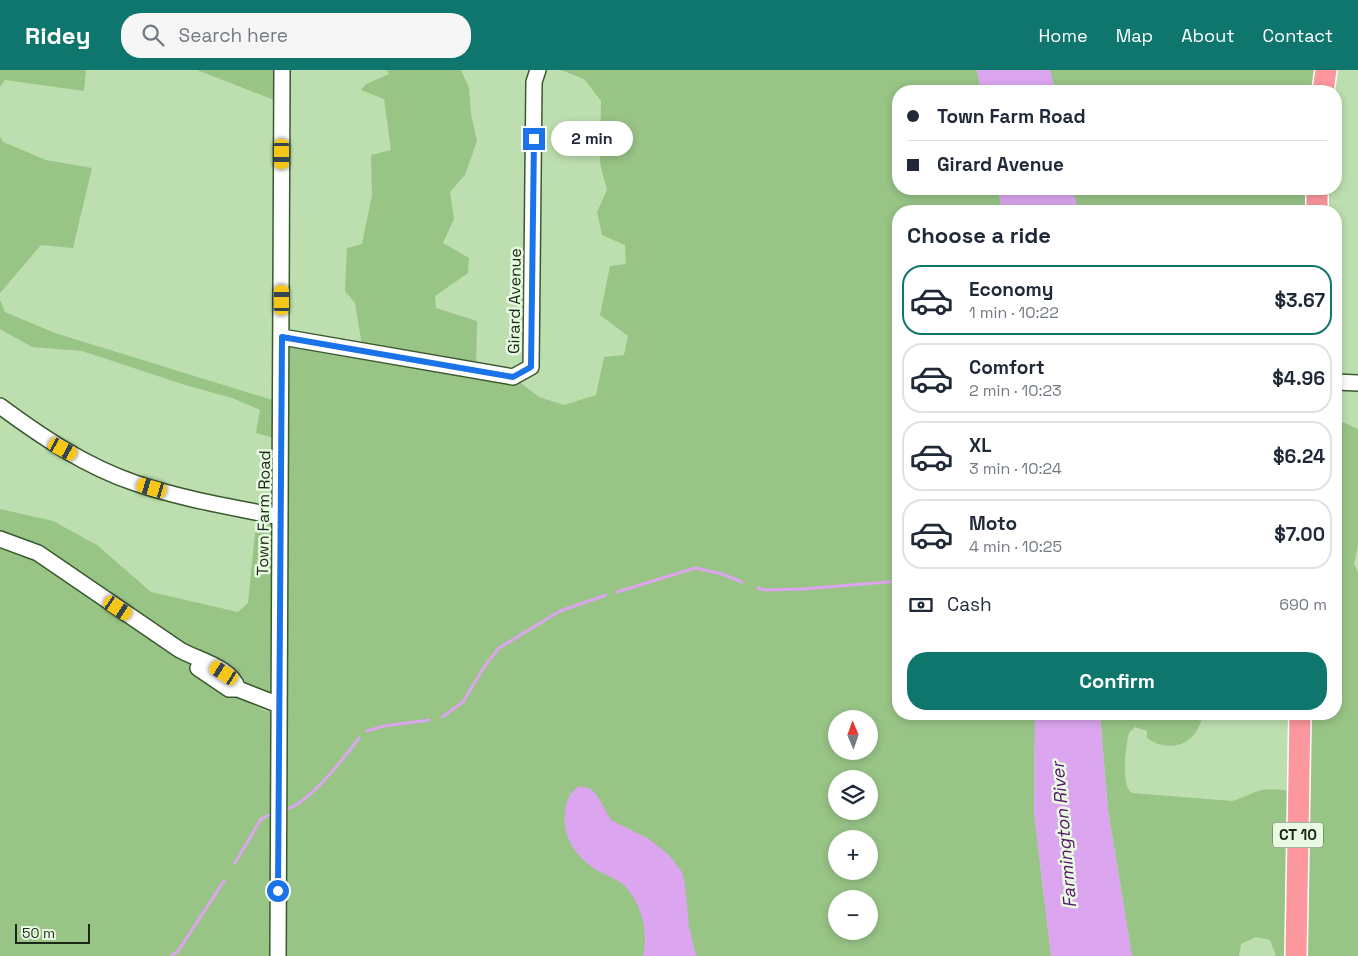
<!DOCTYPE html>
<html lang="en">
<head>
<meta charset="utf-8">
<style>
	:root { --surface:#fff; --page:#f6f6f7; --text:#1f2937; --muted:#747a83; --line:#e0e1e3; --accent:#0f766e }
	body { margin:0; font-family:"Space Grotesk",sans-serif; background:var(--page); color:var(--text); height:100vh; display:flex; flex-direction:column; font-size:19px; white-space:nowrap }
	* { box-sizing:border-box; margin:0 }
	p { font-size:16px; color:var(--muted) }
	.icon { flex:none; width:28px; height:28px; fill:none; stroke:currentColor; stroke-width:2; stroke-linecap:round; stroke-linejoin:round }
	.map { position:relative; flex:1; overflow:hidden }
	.details { position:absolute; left:892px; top:135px; width:450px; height:515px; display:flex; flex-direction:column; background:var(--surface); border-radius:20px; box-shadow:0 2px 8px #0003 }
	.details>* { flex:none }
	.hud { position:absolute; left:892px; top:15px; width:450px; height:110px; border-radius:20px; box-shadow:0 2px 8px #0003; display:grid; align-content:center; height:110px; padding:0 15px; background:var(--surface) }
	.needle { width:32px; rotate:358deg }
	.controls { position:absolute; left:828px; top:640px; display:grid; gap:10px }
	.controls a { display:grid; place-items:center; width:50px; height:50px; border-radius:50%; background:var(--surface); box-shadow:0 2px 8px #0003; font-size:25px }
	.scale { position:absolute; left:15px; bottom:12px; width:75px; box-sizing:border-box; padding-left:5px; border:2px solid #1a2715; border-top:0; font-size:14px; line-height:18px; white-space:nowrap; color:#1a2715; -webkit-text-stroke:4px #e9fae2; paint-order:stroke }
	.end { position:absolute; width:22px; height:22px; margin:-11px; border:6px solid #1a73e8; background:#fff; box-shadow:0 0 0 2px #fff }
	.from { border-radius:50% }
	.bubble { position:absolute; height:35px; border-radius:18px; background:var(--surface); box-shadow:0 2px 8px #0003; font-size:16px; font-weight:700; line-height:35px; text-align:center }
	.car { position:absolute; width:15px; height:30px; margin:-15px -8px; border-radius:6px; box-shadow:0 0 4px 1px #0007; background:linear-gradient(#f5c518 24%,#345 0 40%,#f5c518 0 76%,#345 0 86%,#f5c518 0) }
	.hud b { display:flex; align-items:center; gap:18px; height:48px; font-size:19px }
	.hud b+b { border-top:1px solid var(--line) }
	.hud i { width:12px; height:12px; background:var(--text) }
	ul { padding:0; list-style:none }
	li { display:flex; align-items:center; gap:15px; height:70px; margin:0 10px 8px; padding:0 5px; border:2px solid var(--line); border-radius:20px }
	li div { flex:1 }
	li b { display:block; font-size:19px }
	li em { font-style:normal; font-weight:700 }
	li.current { border-color:var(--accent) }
	li>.icon { width:45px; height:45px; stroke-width:1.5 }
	h2 { padding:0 15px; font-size:22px; line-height:60px }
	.pay { display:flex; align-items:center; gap:12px; height:55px; padding:0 15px; font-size:19px }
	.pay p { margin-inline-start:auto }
	.button { display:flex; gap:10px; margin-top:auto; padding:10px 15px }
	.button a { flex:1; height:58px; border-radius:20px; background:var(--accent); color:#fff; font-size:20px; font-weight:700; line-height:58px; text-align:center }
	header { display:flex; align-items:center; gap:30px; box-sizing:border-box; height:70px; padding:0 25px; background:var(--accent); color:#fff }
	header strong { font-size:24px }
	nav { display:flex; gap:28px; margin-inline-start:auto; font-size:18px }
	.search { width:350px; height:45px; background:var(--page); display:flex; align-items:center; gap:12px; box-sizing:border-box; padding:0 18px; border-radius:20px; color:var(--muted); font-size:19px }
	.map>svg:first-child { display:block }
	.green { fill:#98c486; fill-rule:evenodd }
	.water { fill:#dba5ef }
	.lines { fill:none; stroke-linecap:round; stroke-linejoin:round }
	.stream { stroke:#dba5ef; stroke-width:3 }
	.minor-casing { stroke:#3b592f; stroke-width:18 }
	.highway-casing { stroke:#fff; stroke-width:24 }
	.minor { stroke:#fff; stroke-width:15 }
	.highway { stroke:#fc979d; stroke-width:21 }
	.route { stroke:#1a73e8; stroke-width:6 }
	.labels { text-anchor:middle; stroke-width:5; stroke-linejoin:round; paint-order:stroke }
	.shield { fill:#e9fae2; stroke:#586652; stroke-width:1 }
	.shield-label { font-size:15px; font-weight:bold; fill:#1a2715 }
	.street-label { font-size:16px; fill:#1a2715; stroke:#e9fae2 }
	.water-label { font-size:18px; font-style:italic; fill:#57136b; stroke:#e9fae2 }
</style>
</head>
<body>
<header>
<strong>Ridey</strong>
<div class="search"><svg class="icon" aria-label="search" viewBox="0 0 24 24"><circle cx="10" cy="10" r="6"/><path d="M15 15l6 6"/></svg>Search here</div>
<nav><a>Home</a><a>Map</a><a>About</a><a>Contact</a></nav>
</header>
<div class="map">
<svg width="1358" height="886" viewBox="0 0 1358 886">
	<rect width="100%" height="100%" fill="#bddfaf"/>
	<path class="green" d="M0 0H86L84 21 5 10 0 17Z
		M197 0H282V33Z
		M387 0H461L469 18 471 44 477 71 465 105 450 122 454 149 443 173 469 188 468 203 435 226 436 238 477 251 476 301 513 307 539 327 564 335 596 325 604 287 624 285 628 266 600 245 610 196 626 194 625 175 602 165 597 142 607 120 600 93 601 31 584 9 561 0H977L981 21H899V119H998L1002 141H899V644H1035L1034 743 1051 886H0V473L37 488 229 622 265 641 288 644 287 280 282 267 363 281 355 233 345 221 347 178 362 174 372 125 371 85 391 80 384 29 361 20 366 14 389 4ZM836 649H869V681H836ZM836 709H869V741H836ZM836 769H869V801H836ZM836 829H869V861H836Z
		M1050 0H1326L1323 21H1055Z
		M0 66 3 72 46 90 92 98 73 178 41 175 0 223Z
		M1073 119H1317V141H1078Z
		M0 230 5 242 55 263 282 333 281 370 256 363 260 340 232 328 182 314 82 281 32 277 0 259Z
		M1336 349 1358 359V475L1354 494 1358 502V886H1276L1270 870 1256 867 1241 874 1239 886H1132L1108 740 1100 644H1202C1200 673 1170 685 1147 668V661L1135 657 1129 663C1126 675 1120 716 1132 723L1232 731C1240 729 1247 725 1255 722 1269 717 1284 720 1298 723L1300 644H1336Z
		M0 439 53 451 97 475 151 522 238 542 248 533 257 443 280 447 279 635 238 619 38 483 0 469Z"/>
	<path class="water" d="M977 0H1050L1055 21H981Z
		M998 119H1073L1078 141H1002Z
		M1035 644H1100L1108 740 1132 886H1051L1034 743Z
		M579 716 591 719 596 724 611 750 649 769 669 785 682 802 685 814 689 856 696 886H643C648 864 643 839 629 821 620 808 607 807 595 799 574 785 562 765 565 741 567 729 569 723 579 716Z"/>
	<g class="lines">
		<path class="stream" d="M758 518 765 520 803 519 899 511
			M617 522 695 498 722 504 742 512
			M442 647 463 632 484 597 499 578 560 541 606 525
			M367 661 384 656 429 650
			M287 739C310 732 344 688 359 668
			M235 793 261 749 269 745
			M171 886 178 881 224 811"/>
		<defs>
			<path id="minor" d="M282 267 513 307 531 297 534 12 538 0
				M1336 312 1358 313
				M0 336C42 367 85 396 135 413 182 429 232 437 280 447
				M0 469 38 483 180 580C198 590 231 597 238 619
				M198 598 229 619H238L279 635
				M278 886 282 0"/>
			<path id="highway" d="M1323 21 1326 0
				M1317 119V141
				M1296 886 1300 644"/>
		</defs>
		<use href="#minor" class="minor-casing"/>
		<use href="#highway" class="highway-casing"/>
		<use href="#minor" class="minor"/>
		<use href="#highway" class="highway"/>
	</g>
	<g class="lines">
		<path class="route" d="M278 821 282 267 513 307 531 297 534 69"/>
	</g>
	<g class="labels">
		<rect class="shield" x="1273" y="752.5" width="50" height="25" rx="4"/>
		<g class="shield-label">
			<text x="1298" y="770">CT 10</text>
		</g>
		<g class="street-label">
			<text transform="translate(514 231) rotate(-89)" y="6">Girard Avenue</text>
			<text transform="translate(263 443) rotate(-89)" y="6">Town Farm Road</text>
		</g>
		<g class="water-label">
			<text transform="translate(1064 765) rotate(-95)" y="6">Farmington River</text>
		</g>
	</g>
</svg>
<div class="controls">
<a><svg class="needle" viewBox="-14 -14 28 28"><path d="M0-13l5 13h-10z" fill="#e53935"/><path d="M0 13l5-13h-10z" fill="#747a83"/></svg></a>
<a><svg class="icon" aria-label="layers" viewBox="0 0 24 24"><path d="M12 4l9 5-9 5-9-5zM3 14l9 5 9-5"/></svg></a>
<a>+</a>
<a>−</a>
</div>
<div class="scale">50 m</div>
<i class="end from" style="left:278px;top:821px"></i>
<i class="end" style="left:534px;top:69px"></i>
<div class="bubble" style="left:551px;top:51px;width:82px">2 min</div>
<i class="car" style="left:282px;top:84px;rotate:180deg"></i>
<i class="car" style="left:282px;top:230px;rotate:0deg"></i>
<i class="car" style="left:63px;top:379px;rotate:118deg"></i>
<i class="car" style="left:152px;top:418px;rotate:286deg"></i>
<i class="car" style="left:118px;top:538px;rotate:124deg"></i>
<i class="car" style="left:224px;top:603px;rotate:303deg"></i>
<div class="hud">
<b><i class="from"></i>Town Farm Road</b>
<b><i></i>Girard Avenue</b>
</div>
<section class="details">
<h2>Choose a ride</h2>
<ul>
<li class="current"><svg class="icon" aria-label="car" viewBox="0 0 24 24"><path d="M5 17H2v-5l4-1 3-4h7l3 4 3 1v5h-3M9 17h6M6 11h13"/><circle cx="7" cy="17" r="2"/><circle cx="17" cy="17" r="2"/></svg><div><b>Economy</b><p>1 min · 10:22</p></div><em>$3.67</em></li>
<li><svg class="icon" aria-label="car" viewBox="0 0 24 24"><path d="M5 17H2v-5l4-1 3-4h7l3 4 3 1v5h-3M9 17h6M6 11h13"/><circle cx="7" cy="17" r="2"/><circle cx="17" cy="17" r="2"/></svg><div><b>Comfort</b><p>2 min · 10:23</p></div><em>$4.96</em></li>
<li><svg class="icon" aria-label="car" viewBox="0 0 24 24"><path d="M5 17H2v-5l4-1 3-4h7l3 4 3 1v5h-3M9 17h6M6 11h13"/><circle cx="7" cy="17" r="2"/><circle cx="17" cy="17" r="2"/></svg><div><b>XL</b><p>3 min · 10:24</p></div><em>$6.24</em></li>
<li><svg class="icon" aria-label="car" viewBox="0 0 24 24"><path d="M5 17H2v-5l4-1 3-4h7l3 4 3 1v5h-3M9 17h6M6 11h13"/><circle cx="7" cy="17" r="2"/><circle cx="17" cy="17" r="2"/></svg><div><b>Moto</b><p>4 min · 10:25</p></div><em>$7.00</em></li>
</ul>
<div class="pay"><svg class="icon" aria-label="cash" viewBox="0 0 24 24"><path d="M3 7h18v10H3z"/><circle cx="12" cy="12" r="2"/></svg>Cash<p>690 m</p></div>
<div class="button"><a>Confirm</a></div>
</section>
</div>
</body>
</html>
